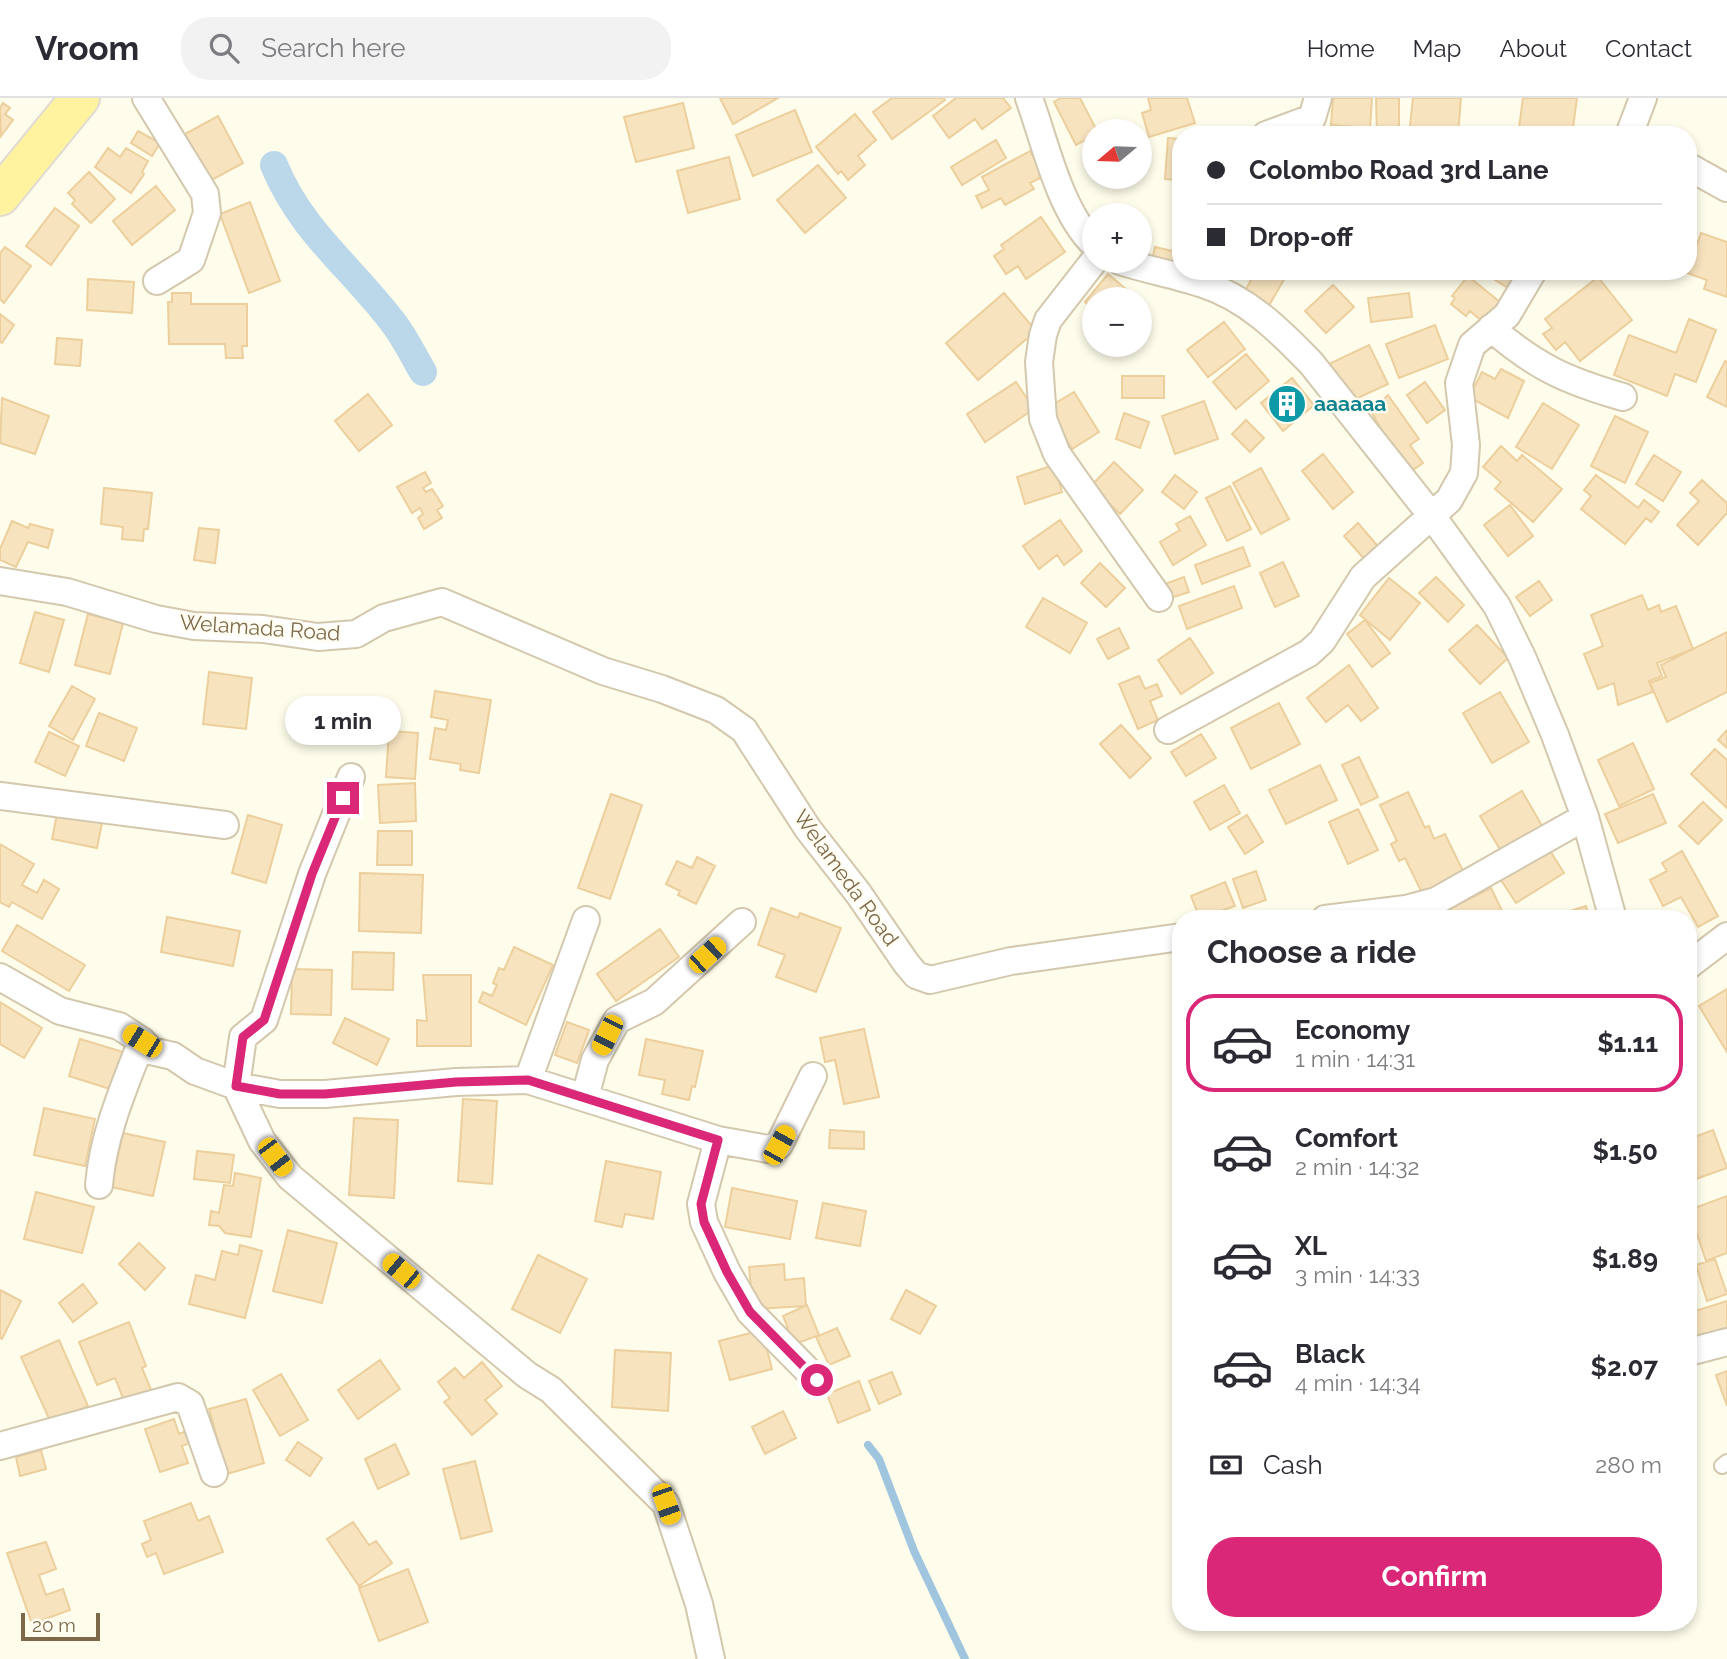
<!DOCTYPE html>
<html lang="en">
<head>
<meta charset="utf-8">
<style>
	:root { --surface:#fff; --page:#f2f2f3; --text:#2b2b33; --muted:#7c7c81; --line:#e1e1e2; --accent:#db2777 }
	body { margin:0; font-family:Raleway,sans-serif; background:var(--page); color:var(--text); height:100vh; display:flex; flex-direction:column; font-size:26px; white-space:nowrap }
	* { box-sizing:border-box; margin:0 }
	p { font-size:23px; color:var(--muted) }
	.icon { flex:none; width:38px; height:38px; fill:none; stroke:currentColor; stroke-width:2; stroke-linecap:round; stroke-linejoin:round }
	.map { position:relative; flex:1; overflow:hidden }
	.panel { position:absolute; left:1172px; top:812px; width:525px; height:721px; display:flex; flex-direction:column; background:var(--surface); border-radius:28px; box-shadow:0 4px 10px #0003 }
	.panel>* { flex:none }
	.guide { position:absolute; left:1172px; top:28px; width:525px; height:154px; border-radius:28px; box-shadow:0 4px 10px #0003; display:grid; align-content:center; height:154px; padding:0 35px; background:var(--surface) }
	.needle { width:46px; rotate:251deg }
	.tools { position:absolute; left:1082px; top:21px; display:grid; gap:14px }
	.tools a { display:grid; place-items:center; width:70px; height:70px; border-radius:50%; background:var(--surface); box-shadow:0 4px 10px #0003; font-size:35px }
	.scale { position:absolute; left:21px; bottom:18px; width:79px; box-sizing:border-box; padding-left:7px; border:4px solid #7d6949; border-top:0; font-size:19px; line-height:24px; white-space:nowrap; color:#7d6949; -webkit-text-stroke:5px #fffdf2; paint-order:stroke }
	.end { position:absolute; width:32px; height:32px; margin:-16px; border:9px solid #db2777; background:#fff; box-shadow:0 0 0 4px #fff }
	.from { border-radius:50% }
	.bubble { position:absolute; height:49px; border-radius:24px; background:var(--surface); box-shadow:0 4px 10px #0003; font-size:23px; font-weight:700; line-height:49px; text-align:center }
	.car { position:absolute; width:21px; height:42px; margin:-21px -10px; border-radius:9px; box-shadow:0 0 5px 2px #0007; background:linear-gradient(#f5c518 24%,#345 0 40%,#f5c518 0 76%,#345 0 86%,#f5c518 0) }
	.guide b { display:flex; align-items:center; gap:24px; height:66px; font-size:26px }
	.guide b+b { border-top:2px solid var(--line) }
	.guide i { width:18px; height:18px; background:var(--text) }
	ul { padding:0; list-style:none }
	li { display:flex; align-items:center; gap:21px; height:98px; margin:0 14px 10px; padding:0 21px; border:4px solid transparent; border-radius:28px }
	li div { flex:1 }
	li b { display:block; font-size:26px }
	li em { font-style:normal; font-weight:700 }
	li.selected { border-color:var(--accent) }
	li>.icon { width:63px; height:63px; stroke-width:1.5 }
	h2 { padding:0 35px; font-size:32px; line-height:84px }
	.pay { display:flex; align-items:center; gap:18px; height:77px; padding:0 35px; font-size:26px }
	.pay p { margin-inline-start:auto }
	.cta { display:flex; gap:14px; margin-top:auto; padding:14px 35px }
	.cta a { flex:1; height:80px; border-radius:28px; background:var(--accent); color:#fff; font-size:28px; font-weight:700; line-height:80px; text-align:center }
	header { display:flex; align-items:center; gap:42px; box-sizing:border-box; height:98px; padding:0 35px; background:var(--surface); border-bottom:2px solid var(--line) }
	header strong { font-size:33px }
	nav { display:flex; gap:38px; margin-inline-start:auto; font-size:24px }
	.search { width:490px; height:63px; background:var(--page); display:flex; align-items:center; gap:18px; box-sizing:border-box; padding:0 24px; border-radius:28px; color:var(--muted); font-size:26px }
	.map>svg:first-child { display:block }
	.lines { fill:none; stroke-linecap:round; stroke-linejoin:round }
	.stream { stroke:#a0c5de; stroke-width:8 }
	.canal { stroke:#bbd8eb; stroke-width:28 }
	.building { fill:#f7e3be; stroke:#eccf9d; stroke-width:2 }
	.service-casing { stroke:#d3c8ad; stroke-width:18 }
	.minor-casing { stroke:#d3c8ad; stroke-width:30 }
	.primary-casing { stroke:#e0dbd3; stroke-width:42 }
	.service { stroke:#fff; stroke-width:14 }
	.minor { stroke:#fff; stroke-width:26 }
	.primary { stroke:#fff3a0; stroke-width:38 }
	.route { stroke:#db2777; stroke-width:9 }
	.labels { text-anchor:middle; stroke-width:5; stroke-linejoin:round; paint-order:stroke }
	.culture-label { font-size:21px; font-weight:bold; fill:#0d838f; stroke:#fffdf2; text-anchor:start }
	.street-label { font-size:21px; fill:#7d6949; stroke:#fffdf2 }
</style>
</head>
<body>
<header>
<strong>Vroom</strong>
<div class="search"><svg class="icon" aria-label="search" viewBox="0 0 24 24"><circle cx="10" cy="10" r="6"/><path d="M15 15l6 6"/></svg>Search here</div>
<nav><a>Home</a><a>Map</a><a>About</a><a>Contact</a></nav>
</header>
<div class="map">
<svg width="1727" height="1561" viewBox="0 0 1727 1561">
	<rect width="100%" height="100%" fill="#fefcea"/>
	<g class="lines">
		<path class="stream" d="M868 1347 879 1361 914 1453 965 1561"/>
		<path class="canal" d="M274 67C301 133 350 168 392 223 404 238 413 257 423 274"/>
	</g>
	<path class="building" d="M720 0H778L733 26Z
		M892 0H944L945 2 892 41 873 14Z
		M956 0H1003L1011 10 982 31 975 21 949 40 933 18Z
		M1061 0H1080L1097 33H1094V37L1076 47 1054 4Z
		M1148 0H1187L1195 25 1149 39 1142 15 1151 12Z
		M1333 0H1372L1370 30 1331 27Z
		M1376 0H1399V36H1377Z
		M1413 0H1461L1458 37H1409Z
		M1523 0H1577L1572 37H1518Z
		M3 5 10 10 5 16 13 22 1 38 0 10Z
		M683 5 694 50 636 64 624 19Z
		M795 12 812 54 753 78 736 37Z
		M855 16 876 42 858 58 865 67 848 82 841 73 838 76 816 49Z
		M218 18 243 65 210 83 185 36Z
		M138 33 160 45 152 58 131 45Z
		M1168 40 1181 41V82L1165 81Z
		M996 42 1006 60 962 87 951 69Z
		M108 50 120 59 126 50 148 63 142 74 144 76 131 95 95 69Z
		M1030 53 1044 78 1030 85 1034 91 1005 107 1001 100 982 110 976 98 989 92 982 79Z
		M729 59 740 101 688 115 677 73Z
		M818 67 846 100 805 135 777 102Z
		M89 74 115 101 91 125 72 106 75 102 68 95Z
		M156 88 175 112 132 147 113 123Z
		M250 104 280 183 249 195 220 116Z
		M55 110 79 128 51 167 26 148Z
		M1041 119 1065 154 1026 181 1018 168 1006 176 994 158 1004 151 1001 147Z
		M1701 135 1727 144V199L1704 191 1707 182 1687 175Z
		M5 149 31 168 4 205 0 201V155Z
		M1155 149 1181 155V173L1150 171Z
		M1256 173H1289L1264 216 1240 202Z
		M1481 173H1514L1517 175 1508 190Z
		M1108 176 1138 201H1094V212L1085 204Z
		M1468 178 1501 205 1484 225 1470 213 1466 218 1451 206 1455 200 1452 198Z
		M1598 179 1632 222 1580 263 1565 244 1556 252 1543 236 1552 230 1545 221Z
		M88 181 134 184 132 215 87 212Z
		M1333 187 1354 209 1326 235 1305 213Z
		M172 195H191V206H247V248H242L243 260H226L225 246H169L168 204H172Z
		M1004 195 1036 233 978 282 946 245Z
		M1409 195 1412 219 1371 224 1368 200Z
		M0 216 14 227 2 245 0 244Z
		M1689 221 1716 232 1696 284 1675 276 1667 298 1614 277 1629 237 1676 255Z
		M1224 224 1245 251 1208 279 1187 252Z
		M1435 227 1448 261 1399 280 1386 246Z
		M57 240 82 242 80 268 55 266Z
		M1369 247 1388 286 1347 305 1329 266Z
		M1246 256 1269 283 1236 311 1213 284Z
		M1725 263 1727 264V309L1707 299Z
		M1501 271 1524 283 1508 320 1469 299 1482 274 1495 281Z
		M1122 278H1164V300H1122Z
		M1292 280 1314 307 1283 333 1261 305Z
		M1016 284 1034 311 985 344 967 316Z
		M1425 284 1445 312 1427 325 1407 297Z
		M1074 294 1099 334 1072 351 1047 310Z
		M368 296 392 327 359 353 335 323Z
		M1388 297 1419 341 1410 347 1423 365 1406 377 1371 313Z
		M2 300 49 318 35 356 0 345Z
		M1204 303 1218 341 1175 356 1162 318Z
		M1543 305 1579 327 1552 371 1516 349Z
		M1124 315 1149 324 1140 350 1116 341Z
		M1615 318 1648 334 1625 385 1591 368Z
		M1246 322 1264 340 1250 354 1232 336Z
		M1501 348 1517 363 1522 357 1562 391 1533 424 1495 391 1501 384 1483 369Z
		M1323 356 1353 394 1333 411 1302 373Z
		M1654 357 1681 374 1663 403 1636 386Z
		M1114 364 1143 392 1120 416 1091 388Z
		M1054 367 1062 394 1025 406 1017 379Z
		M1261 370 1289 421 1261 436 1233 385Z
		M425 374 431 385 423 390 426 394 432 391 443 408 437 412 442 420 424 431 418 420 423 416 420 410 412 415 397 389Z
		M1175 377 1197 394 1184 411 1162 394Z
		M1596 377 1638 410 1644 402 1659 414 1651 424 1646 420 1625 446 1581 411 1591 398 1584 392Z
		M1702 382 1727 405V415L1698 447 1677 427 1699 403 1690 395Z
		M1230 388 1251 431 1227 443 1206 400Z
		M104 390 152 395 148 431H144L143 443 122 441 123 429 101 426Z
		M1510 407 1533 438 1508 458 1484 427Z
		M1190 418 1206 447 1173 467 1160 444 1180 432 1176 426Z
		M1060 422 1082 453 1064 467 1057 457 1039 471 1023 448Z
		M12 423 28 430 30 426 53 432 48 450 28 444 16 469 0 462V451Z
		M1358 425 1381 452 1367 464 1344 438Z
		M199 430 219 432 215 465 194 462Z
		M1243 449 1250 468 1202 486 1195 467Z
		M1283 464 1299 498 1275 509 1260 475Z
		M1100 465 1125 490 1106 509 1081 485Z
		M1184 479 1189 494 1164 502 1159 488Z
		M1436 479 1464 507 1448 524 1419 495Z
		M1389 480 1420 505 1390 542 1360 517Z
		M1539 483 1552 502 1530 518 1516 499Z
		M1234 488 1242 510 1187 531 1179 508Z
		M1642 497 1648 512 1659 507 1661 514 1676 508 1693 551 1657 565 1662 578 1649 583 1653 594 1618 607 1614 585 1598 591 1584 556 1603 548 1591 517Z
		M1043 500 1087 525 1070 555 1026 529Z
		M35 514 64 522 49 574 20 565Z
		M88 516 123 525 110 576 75 567Z
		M1365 522 1390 555 1372 569 1347 536Z
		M1477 527 1508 560 1480 586 1449 552Z
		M1119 530 1129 550 1108 561 1097 541Z
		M1727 534V594L1667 624 1650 585 1666 579 1661 567Z
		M1190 540 1213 575 1181 596 1158 562Z
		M1349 567 1378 610 1361 623 1348 607 1326 624 1307 600Z
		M209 574 252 580 246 631 203 626Z
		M1139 578 1145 591 1157 586 1162 598 1150 603 1158 622 1138 631 1119 586Z
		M72 588 95 601 73 642 49 628Z
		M435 593 491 602 479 675 460 672 461 666 430 661 435 630 446 632 448 622 431 619Z
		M1500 594 1529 644 1492 665 1463 615Z
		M1279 605 1300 646 1251 671 1231 630Z
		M99 615 137 630 124 663 86 648Z
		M1121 627 1151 660 1130 680 1100 646Z
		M1727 632V650L1718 642Z
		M389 633 418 635 415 681 386 679Z
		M49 634 79 648 65 678 35 664Z
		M1201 636 1216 660 1186 678 1171 654Z
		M1633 645 1654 691 1619 708 1598 662Z
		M1715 651 1727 662V710L1691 676Z
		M1359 659 1378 699 1361 707 1342 667Z
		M1320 667 1337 702 1286 726 1269 692Z
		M415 685 416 723 380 725 378 687Z
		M1224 687 1240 715 1210 732 1194 704Z
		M1522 693 1545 733 1504 758 1480 718Z
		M1408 694 1425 730 1429 728 1434 741 1445 736 1464 775 1422 795 1405 760 1399 763 1391 746 1397 743 1380 707Z
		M611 696 642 707 610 801 578 790Z
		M1653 696 1666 725 1618 745 1605 716Z
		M1703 704 1722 722 1698 746 1679 728Z
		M1358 711 1378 752 1348 766 1329 724Z
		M57 716 102 725 97 750 52 741Z
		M248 717 282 727 266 785 232 775Z
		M1247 717 1263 744 1245 756 1228 729Z
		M378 733H412V767H377Z
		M0 746 34 766 22 787 37 795 44 782 59 791 42 821 12 804 9 809 0 804Z
		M1549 751 1564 775 1516 805 1501 782Z
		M1682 753 1718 818 1698 829 1681 799 1663 808 1650 782 1667 773 1662 765Z
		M697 759 715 768 696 806 678 797 680 793 666 786 677 763 692 770Z
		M1256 773 1266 802 1243 810 1233 781Z
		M360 775 423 777 421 835 359 833Z
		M1225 784 1235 808 1200 821 1191 798Z
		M1491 790 1506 821H1446L1443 814Z
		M1586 808 1590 821H1554V818Z
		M771 810 798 820 800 815 841 830 816 894 776 879 785 857 758 847Z
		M167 819 240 833 233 868 161 854Z
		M17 827 85 867 69 893 2 853Z
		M660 831 679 859 616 903 597 876Z
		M514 849 553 867 526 927 479 904 483 894 492 898 497 887 493 885 499 870 504 872Z
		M353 854 394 855 393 892 352 891Z
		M292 871 332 872 331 917 291 916Z
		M423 877H471V948H417V922L427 923Z
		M1727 891V954L1699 908Z
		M0 904 42 930 24 960 0 946Z
		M345 920 389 941 377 967 333 945Z
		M567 924 589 932 577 965 555 957Z
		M864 931 879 999 844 1006 835 962 825 964 820 940Z
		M80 941 123 954 113 992 69 978Z
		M646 941 703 953 695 989 692 988 689 1002 662 996 665 982 639 977Z
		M463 1001 497 1003 492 1086 458 1083Z
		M44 1010 95 1021 85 1068 34 1057Z
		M354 1020 398 1022 394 1100 349 1097Z
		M830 1032 864 1034V1051L829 1050Z
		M1713 1032 1727 1070 1690 1083 1689 1041Z
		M123 1035 165 1044 153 1098 111 1089Z
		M197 1053 234 1057 230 1085 194 1081Z
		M606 1063 661 1074 653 1121 625 1116 622 1129 595 1123Z
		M235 1075 261 1080 251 1139 225 1135 219 1128 209 1127 211 1113 219 1115 224 1087 233 1088Z
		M732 1090 797 1103 790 1141 725 1129Z
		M36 1094 94 1109 82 1155 24 1141Z
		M1727 1098V1155L1706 1163 1689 1112Z
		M823 1105 866 1113 860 1148 816 1140Z
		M288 1132 337 1145 322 1205 273 1193Z
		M139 1145 165 1170 145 1192 119 1166Z
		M240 1147 262 1153 245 1220 189 1206 196 1177 215 1182 222 1153 238 1157Z
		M538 1157 587 1181 560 1235 512 1211Z
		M1715 1161 1727 1196 1707 1203 1696 1167Z
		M784 1166 785 1182 804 1180 806 1208 753 1211 749 1169Z
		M83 1186 97 1205 73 1224 59 1205Z
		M0 1192 21 1203 2 1241 0 1240Z
		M906 1192 936 1208 920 1236 891 1221Z
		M1727 1203V1238L1697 1247 1689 1215Z
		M807 1207 819 1237 790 1248 783 1232 788 1230 783 1218Z
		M129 1224 146 1268 142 1270 152 1294 125 1305 115 1280 97 1287 79 1244Z
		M837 1230 850 1258 829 1267 816 1239Z
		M762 1232 772 1271 730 1282 719 1243Z
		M59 1242 88 1308 51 1325 21 1259Z
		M615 1252 671 1255 668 1313 612 1309Z
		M380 1262 400 1291 358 1321 338 1292Z
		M482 1264 502 1288 485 1302 497 1316 472 1337 444 1304 450 1300 438 1284 455 1270 464 1280Z
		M1727 1273V1308L1716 1277Z
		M892 1274 901 1296 879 1306 869 1283Z
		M281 1276 308 1322 280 1338 253 1292Z
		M859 1283 870 1312 838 1325 827 1296Z
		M246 1301 264 1365 227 1376 209 1311Z
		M783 1313 796 1340 765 1356 752 1329Z
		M174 1321 179 1336 186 1333 190 1345 182 1348 188 1365 160 1374 145 1331Z
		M298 1344 322 1360 310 1378 286 1362Z
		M395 1346 409 1376 378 1391 365 1361Z
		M41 1352 46 1371 20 1378 16 1359Z
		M475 1363 492 1433 461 1441 443 1371Z
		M191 1405 198 1423 209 1418 223 1454 164 1476 156 1455 147 1459 142 1446 151 1442 144 1423Z
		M353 1424 369 1447 376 1443 392 1465 359 1488 327 1441Z
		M46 1444 56 1471 39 1477 46 1497 63 1491 70 1512 32 1526 7 1455Z
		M408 1471 428 1524 379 1543 359 1490Z"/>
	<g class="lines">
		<defs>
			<path id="service" d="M1722 1368 1727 1364"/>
			<path id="minor" d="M146 0 205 96 207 115 191 162 157 183
				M1029 0C1045 44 1060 114 1094 146
				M1266 37 1312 20 1318 0
				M1629 37 1643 0
				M1689 69 1727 90
				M1094 163 1048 222 1043 237 1039 264 1043 321 1057 356 1159 500
				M1120 163C1148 172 1176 177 1203 186 1247 200 1280 233 1311 265L1432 418 1497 508 1523 561 1555 637 1585 719 1613 821
				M1491 230C1536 269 1567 283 1623 299
				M0 483 67 494 156 521 194 528 263 531 318 539 356 536 384 520 442 504 603 573 662 591 716 612 744 632 808 731 858 795 906 865 916 877 930 882 1011 863 1181 839
				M1168 632 1309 555 1322 543 1363 479 1449 402 1464 375 1466 347 1459 285 1472 247 1507 217 1533 173
				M351 679 312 776 264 922 243 939 236 988 262 1043 290 1079 527 1277 551 1292 666 1406 699 1506 711 1561
				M0 698 225 727
				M1325 821 1406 811 1436 803 1585 719
				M1689 867 1727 838
				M0 879 60 913 119 928 142 943 151 953 173 958 195 973 236 988 280 996H325L456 984 528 982 718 1042 701 1106 704 1124 727 1174 750 1214 817 1282
				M528 982 586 822
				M585 999 595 962 617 922 654 904 742 824
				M718 1042 768 1051 779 1047 813 978
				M99 1087C103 1037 124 989 142 943
				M1689 1254 1727 1244
				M0 1348 178 1299 190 1306 214 1375"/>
			<path id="primary" d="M0 98 80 0"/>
		</defs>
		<use href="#service" class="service-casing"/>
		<use href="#minor" class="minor-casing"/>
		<use href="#primary" class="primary-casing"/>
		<use href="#service" class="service"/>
		<use href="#minor" class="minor"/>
		<use href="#primary" class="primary"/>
	</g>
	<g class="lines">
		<path class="route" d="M343 700 312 776 264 922 243 939 236 988 280 996H325L456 984 528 982 718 1042 701 1106 704 1124 727 1174 750 1214 817 1282"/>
	</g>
	<defs>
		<symbol id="building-disc" viewBox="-11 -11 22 22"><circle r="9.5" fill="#0f9aa8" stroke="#fffdf2"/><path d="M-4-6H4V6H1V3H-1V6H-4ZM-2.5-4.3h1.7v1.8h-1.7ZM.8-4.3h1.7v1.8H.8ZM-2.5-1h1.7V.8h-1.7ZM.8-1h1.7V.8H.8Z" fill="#fff"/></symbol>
	</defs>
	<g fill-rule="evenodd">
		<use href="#building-disc" x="1265" y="284" width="44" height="44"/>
	</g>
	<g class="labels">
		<g class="culture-label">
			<text x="1314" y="313">aaaaaa</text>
		</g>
		<g class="street-label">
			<text transform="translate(260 530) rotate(4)" y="7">Welamada Road</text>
			<text transform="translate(846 780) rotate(54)" y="7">Welameda Road</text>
		</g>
	</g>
</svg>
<div class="tools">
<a><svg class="needle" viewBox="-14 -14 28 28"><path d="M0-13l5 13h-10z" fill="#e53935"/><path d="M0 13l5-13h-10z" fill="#7c7c81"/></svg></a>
<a>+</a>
<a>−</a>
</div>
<div class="scale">20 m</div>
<i class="end from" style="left:817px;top:1282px"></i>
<i class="end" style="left:343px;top:700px"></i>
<div class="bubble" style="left:285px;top:598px;width:116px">1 min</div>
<i class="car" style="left:707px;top:857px;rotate:47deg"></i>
<i class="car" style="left:607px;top:937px;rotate:206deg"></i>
<i class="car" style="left:142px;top:943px;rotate:302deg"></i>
<i class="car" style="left:779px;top:1047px;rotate:29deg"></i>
<i class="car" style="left:275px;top:1059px;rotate:143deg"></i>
<i class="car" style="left:401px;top:1173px;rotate:310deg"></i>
<i class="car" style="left:666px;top:1406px;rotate:161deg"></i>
<div class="guide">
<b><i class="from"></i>Colombo Road 3rd Lane</b>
<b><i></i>Drop-off</b>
</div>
<section class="panel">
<h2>Choose a ride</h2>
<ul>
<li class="selected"><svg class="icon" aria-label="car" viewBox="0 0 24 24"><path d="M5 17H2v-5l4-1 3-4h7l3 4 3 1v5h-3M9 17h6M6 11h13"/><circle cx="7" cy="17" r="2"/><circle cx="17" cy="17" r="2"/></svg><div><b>Economy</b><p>1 min · 14:31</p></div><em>$1.11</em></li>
<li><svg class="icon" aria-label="car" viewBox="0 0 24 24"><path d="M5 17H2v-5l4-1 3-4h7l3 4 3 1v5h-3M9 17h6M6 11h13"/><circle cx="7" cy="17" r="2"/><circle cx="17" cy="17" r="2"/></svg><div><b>Comfort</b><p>2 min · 14:32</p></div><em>$1.50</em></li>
<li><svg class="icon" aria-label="car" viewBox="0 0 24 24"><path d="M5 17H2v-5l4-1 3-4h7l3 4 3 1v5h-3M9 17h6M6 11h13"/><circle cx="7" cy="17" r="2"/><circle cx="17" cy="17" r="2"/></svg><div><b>XL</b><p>3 min · 14:33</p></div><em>$1.89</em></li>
<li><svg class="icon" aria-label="car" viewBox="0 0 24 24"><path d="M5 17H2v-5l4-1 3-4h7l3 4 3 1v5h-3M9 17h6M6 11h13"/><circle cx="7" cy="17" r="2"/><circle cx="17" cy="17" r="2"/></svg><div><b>Black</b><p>4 min · 14:34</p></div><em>$2.07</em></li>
</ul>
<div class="pay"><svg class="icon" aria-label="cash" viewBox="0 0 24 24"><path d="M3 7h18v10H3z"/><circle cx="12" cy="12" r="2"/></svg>Cash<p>280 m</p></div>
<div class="cta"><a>Confirm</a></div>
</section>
</div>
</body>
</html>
